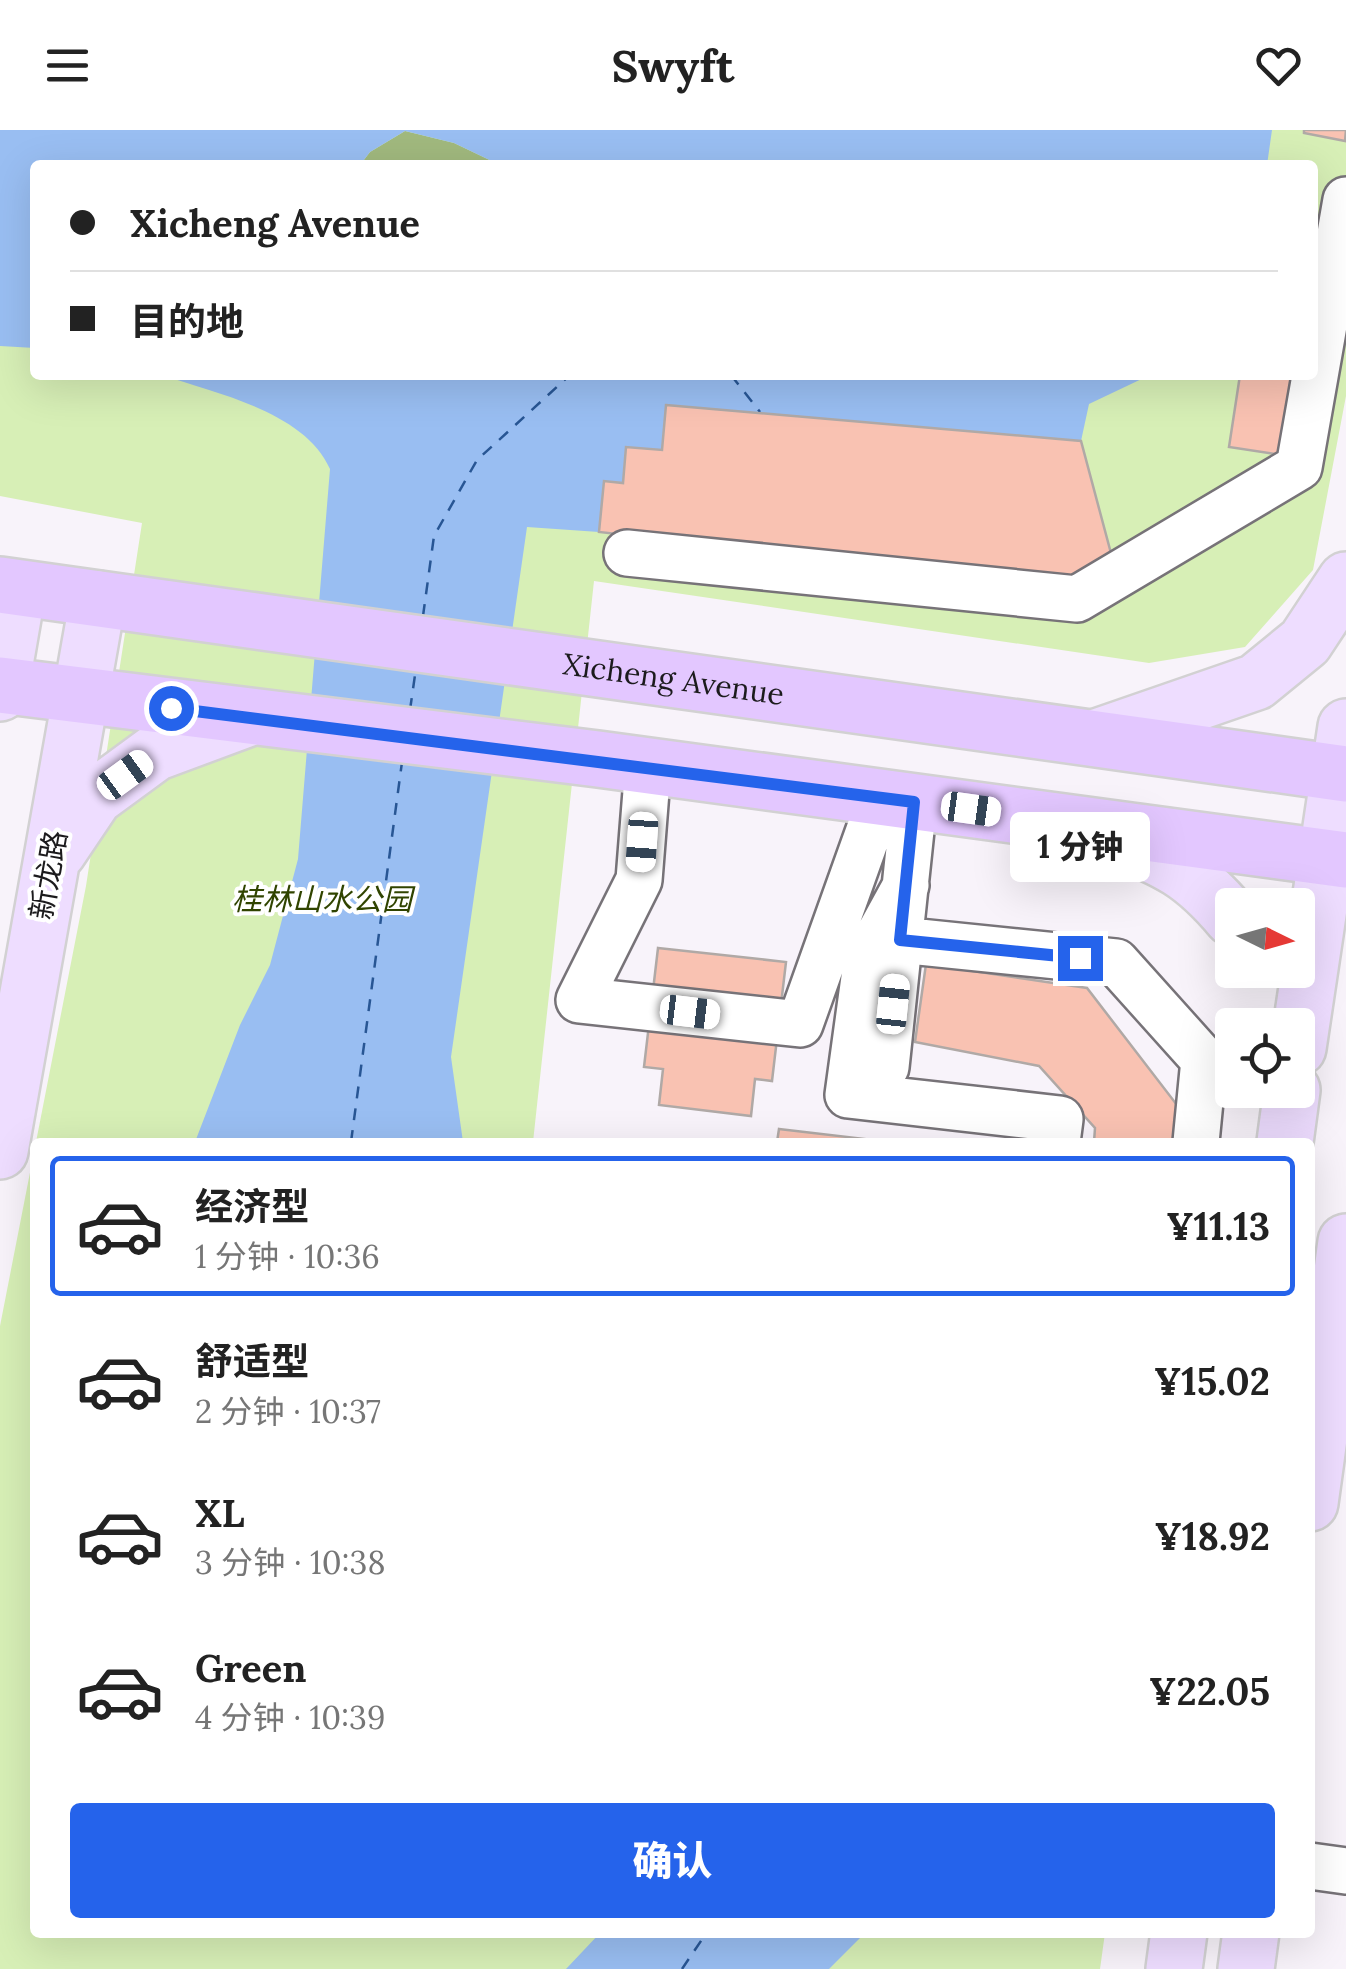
<!DOCTYPE html>
<html lang="zh">
<head>
<meta charset="utf-8">
<style>
	:root { --surface:#fff; --page:#f6f6f6; --text:#222; --muted:#767676; --line:#e0e0e0; --accent:#2563eb }
	body { margin:0; font-family:Lora,"Noto Sans SC",serif; background:var(--page); color:var(--text); height:100vh; display:flex; flex-direction:column; font-size:38px; white-space:nowrap }
	* { box-sizing:border-box; margin:0 }
	p { font-size:32px; color:var(--muted) }
	.icon { flex:none; width:55px; height:55px; fill:none; stroke:currentColor; stroke-width:2; stroke-linecap:round; stroke-linejoin:round }
	.map { position:relative; flex:1; overflow:hidden }
	.drawer { position:absolute; left:30px; top:1008px; width:1285px; height:800px; display:flex; flex-direction:column; background:var(--surface); border-radius:10px; box-shadow:0 10px 40px #0002 }
	.drawer>* { flex:none }
	.banner { position:absolute; left:30px; top:30px; width:1288px; height:220px; border-radius:10px; box-shadow:0 10px 40px #0002; display:grid; align-content:center; height:220px; padding:0 40px; background:var(--surface) }
	.needle { width:65px; rotate:95deg }
	.fabs { position:absolute; left:1215px; top:758px; display:grid; gap:20px }
	.fabs a { display:grid; place-items:center; width:100px; height:100px; border-radius:10px; background:var(--surface); box-shadow:0 10px 40px #0002; font-size:50px }
	.end { position:absolute; width:45px; height:45px; margin:-22px; border:12px solid #2563eb; background:#fff; box-shadow:0 0 0 5px #fff }
	.from { border-radius:50% }
	.bubble { position:absolute; height:70px; border-radius:10px; background:var(--surface); box-shadow:0 10px 40px #0002; font-size:32px; font-weight:800; line-height:70px; text-align:center }
	.car { position:absolute; width:30px; height:60px; margin:-30px -15px; border-radius:12px; box-shadow:0 0 8px 2px #0007; background:linear-gradient(#fff 24%,#345 0 40%,#fff 0 76%,#345 0 86%,#fff 0) }
	.banner b { display:flex; align-items:center; gap:35px; height:95px; font-size:38px }
	.banner b+b { border-top:2px solid var(--line) }
	.banner i { width:25px; height:25px; background:var(--text) }
	ul { padding:18px 0 0; list-style:none }
	li { display:flex; align-items:center; gap:30px; height:140px; margin:0 20px 15px; padding:0 20px; border:5px solid transparent; border-radius:10px }
	li div { flex:1 }
	li b { display:block; font-size:38px }
	li em { font-style:normal; font-weight:800 }
	li.on { border-color:var(--accent) }
	li>.icon { width:90px; height:90px; stroke-width:1.5 }
	.action { display:flex; gap:20px; margin-top:auto; padding:20px 40px }
	.action a { flex:1; height:115px; border-radius:10px; background:var(--accent); color:#fff; font-size:40px; font-weight:800; line-height:115px; text-align:center }
	header { display:flex; justify-content:space-between; align-items:center; height:130px; padding:0 40px; background:var(--surface); font-size:45px; font-weight:800 }
	.map>svg:first-child { display:block }
	.green { fill:#d7efb6; fill-rule:evenodd }
	.forest { fill:#a1b97e }
	.water { fill:#99bef2 }
	.lines { fill:none; stroke-linecap:round; stroke-linejoin:round }
	.ferry { stroke:#285694; stroke-width:2.5; stroke-dasharray:12 10; stroke-linecap:butt }
	.building { fill:#f9c2b2; stroke:#b0a9a6; stroke-width:2.5 }
	.minor-casing { stroke:#777378; stroke-width:50 }
	.major-casing { stroke:#d2d1d2; stroke-width:60 }
	.highway-casing { stroke:#d2d1d2; stroke-width:60 }
	.minor { stroke:#fff; stroke-width:45 }
	.major { stroke:#edf; stroke-width:55 }
	.highway { stroke:#e3c7ff; stroke-width:55 }
	.route { stroke:#2563eb; stroke-width:12 }
	.labels { text-anchor:middle; stroke-width:8; stroke-linejoin:round; paint-order:stroke }
	.street-label { font-size:30px; fill:#1c1b1d; stroke:#fff }
	.park-label { font-size:30px; font-style:italic; fill:#304400; stroke:#fff }
</style>
</head>
<body>
<header><svg class="icon" aria-label="menu" viewBox="0 0 24 24"><path d="M4 6h16M4 12h16M4 18h16"/></svg>Swyft<svg class="icon" aria-label="heart" viewBox="0 0 24 24"><path d="M12 20l-8-8c-3-5 5-10 8-4 3-6 11-1 8 4z"/></svg></header>
<div class="map">
<svg width="1346" height="1839" viewBox="0 0 1346 1839">
	<rect width="100%" height="100%" fill="#f8f3fa"/>
	<path class="green" d="M0 0H1346V266L1313 440 1245 517 1149 533 594 451 533 1012H36L86 756 142 393 0 366ZM35 35H1312V245H35Z
		M35 1017V1802L1105 1803 1100 1839H0V1196Z"/>
	<path class="forest" d="M405 1 454 13 500 35H360L370 22Z"/>
	<path class="water" d="M0 0H1272L1267 35H500L454 13 405 1 370 22 360 35H35V218L0 216Z
		M162 245H1150L1089 274 1081 311 666 275 662 320 623 353 604 352 599 402 527 397 451 927 463 1012H195L240 895 270 835 298 729 330 339C305 282 218 264 162 245Z
		M600 1803V1802L865 1803 829 1839H566Z"/>
	<g class="lines">
		<path class="ferry" d="M731 245 760 282
			M423 486 434 406 477 330 570 245
			M410 580 416 538
			M351 1012 402 632
			M682 1839 707 1802"/>
	</g>
	<path class="building" d="M1304 0H1346L1345 11 1304 3Z
		M1240 245H1294L1282 325 1229 317Z
		M666 275 1081 311 1112 427 1055 453 599 402 604 351 623 353 626 317 662 320Z
		M658 818 786 832 772 951 755 949 751 986 659 975 663 939 644 937Z
		M926 834 1087 858 1177 975 1173 1012H1094L1095 998 1039 936 915 912Z
		M779 999 882 1011V1012H777Z"/>
	<g class="lines">
		<defs>
			<path id="minor" d="M627 423 1077 469 1299 337 1346 70
				M648 636 639 750 579 870 800 894 881 667
				M906 755 867 826 848 965 1060 989 1057 1012
				M900 810 1116 832 1204 930 1196 1012
				M886 937 914 672
				M1310 1736 1346 1741"/>
			<path id="major" d="M0 563 18 459
				M1094 608 1256 552 1305 512 1346 450
				M1107 706C1166 730 1190 738 1232 788
				M58 722 95 667 155 623 249 588
				M1298 918 1346 597
				M1285 1012 1292 960
				M0 1021 98 469
				M1310 1373 1346 1112
				M1174 1839 1179 1802
				M1246 1839 1251 1802"/>
			<g id="highway">
				<path id="s1" d="M0 455 1346 644"/>
				<path d="M0 555 598 629 1346 730"/>
			</g>
		</defs>
		<use href="#minor" class="minor-casing"/>
		<use href="#major" class="major-casing"/>
		<use href="#highway" class="highway-casing"/>
		<use href="#minor" class="minor"/>
		<use href="#major" class="major"/>
		<use href="#highway" class="highway"/>
	</g>
	<g class="lines">
		<path class="route" d="M171 578 914 672 900 810 1080 828"/>
	</g>
	<g class="labels">
		<g class="street-label">
			<text dy="10" stroke="none"><textPath href="#s1" startOffset="680">Xicheng Avenue</textPath></text>
			<text transform="translate(49 745) rotate(-80)" y="10">新龙路</text>
		</g>
		<g class="park-label">
			<text x="322" y="780">桂林山水公园</text>
		</g>
	</g>
</svg>
<div class="fabs">
<a><svg class="needle" viewBox="-14 -14 28 28"><path d="M0-13l5 13h-10z" fill="#e53935"/><path d="M0 13l5-13h-10z" fill="#767676"/></svg></a>
<a><svg class="icon" aria-label="locate" viewBox="0 0 24 24"><circle cx="12" cy="12" r="6"/><path d="M12 2v4M12 18v4M2 12h4M18 12h4"/></svg></a>
</div>
<i class="end from" style="left:171px;top:578px"></i>
<i class="end" style="left:1080px;top:828px"></i>
<div class="bubble" style="left:1010px;top:682px;width:140px">1 分钟</div>
<i class="car" style="left:125px;top:645px;rotate:54deg"></i>
<i class="car" style="left:971px;top:679px;rotate:98deg"></i>
<i class="car" style="left:642px;top:712px;rotate:184deg"></i>
<i class="car" style="left:893px;top:874px;rotate:6deg"></i>
<i class="car" style="left:690px;top:882px;rotate:97deg"></i>
<div class="banner">
<b><i class="from"></i>Xicheng Avenue</b>
<b><i></i>目的地</b>
</div>
<section class="drawer">
<ul>
<li class="on"><svg class="icon" aria-label="car" viewBox="0 0 24 24"><path d="M5 17H2v-5l4-1 3-4h7l3 4 3 1v5h-3M9 17h6M6 11h13"/><circle cx="7" cy="17" r="2"/><circle cx="17" cy="17" r="2"/></svg><div><b>经济型</b><p>1 分钟 · 10:36</p></div><em>¥11.13</em></li>
<li><svg class="icon" aria-label="car" viewBox="0 0 24 24"><path d="M5 17H2v-5l4-1 3-4h7l3 4 3 1v5h-3M9 17h6M6 11h13"/><circle cx="7" cy="17" r="2"/><circle cx="17" cy="17" r="2"/></svg><div><b>舒适型</b><p>2 分钟 · 10:37</p></div><em>¥15.02</em></li>
<li><svg class="icon" aria-label="car" viewBox="0 0 24 24"><path d="M5 17H2v-5l4-1 3-4h7l3 4 3 1v5h-3M9 17h6M6 11h13"/><circle cx="7" cy="17" r="2"/><circle cx="17" cy="17" r="2"/></svg><div><b>XL</b><p>3 分钟 · 10:38</p></div><em>¥18.92</em></li>
<li><svg class="icon" aria-label="car" viewBox="0 0 24 24"><path d="M5 17H2v-5l4-1 3-4h7l3 4 3 1v5h-3M9 17h6M6 11h13"/><circle cx="7" cy="17" r="2"/><circle cx="17" cy="17" r="2"/></svg><div><b>Green</b><p>4 分钟 · 10:39</p></div><em>¥22.05</em></li>
</ul>
<div class="action"><a>确认</a></div>
</section>
</div>
</body>
</html>
